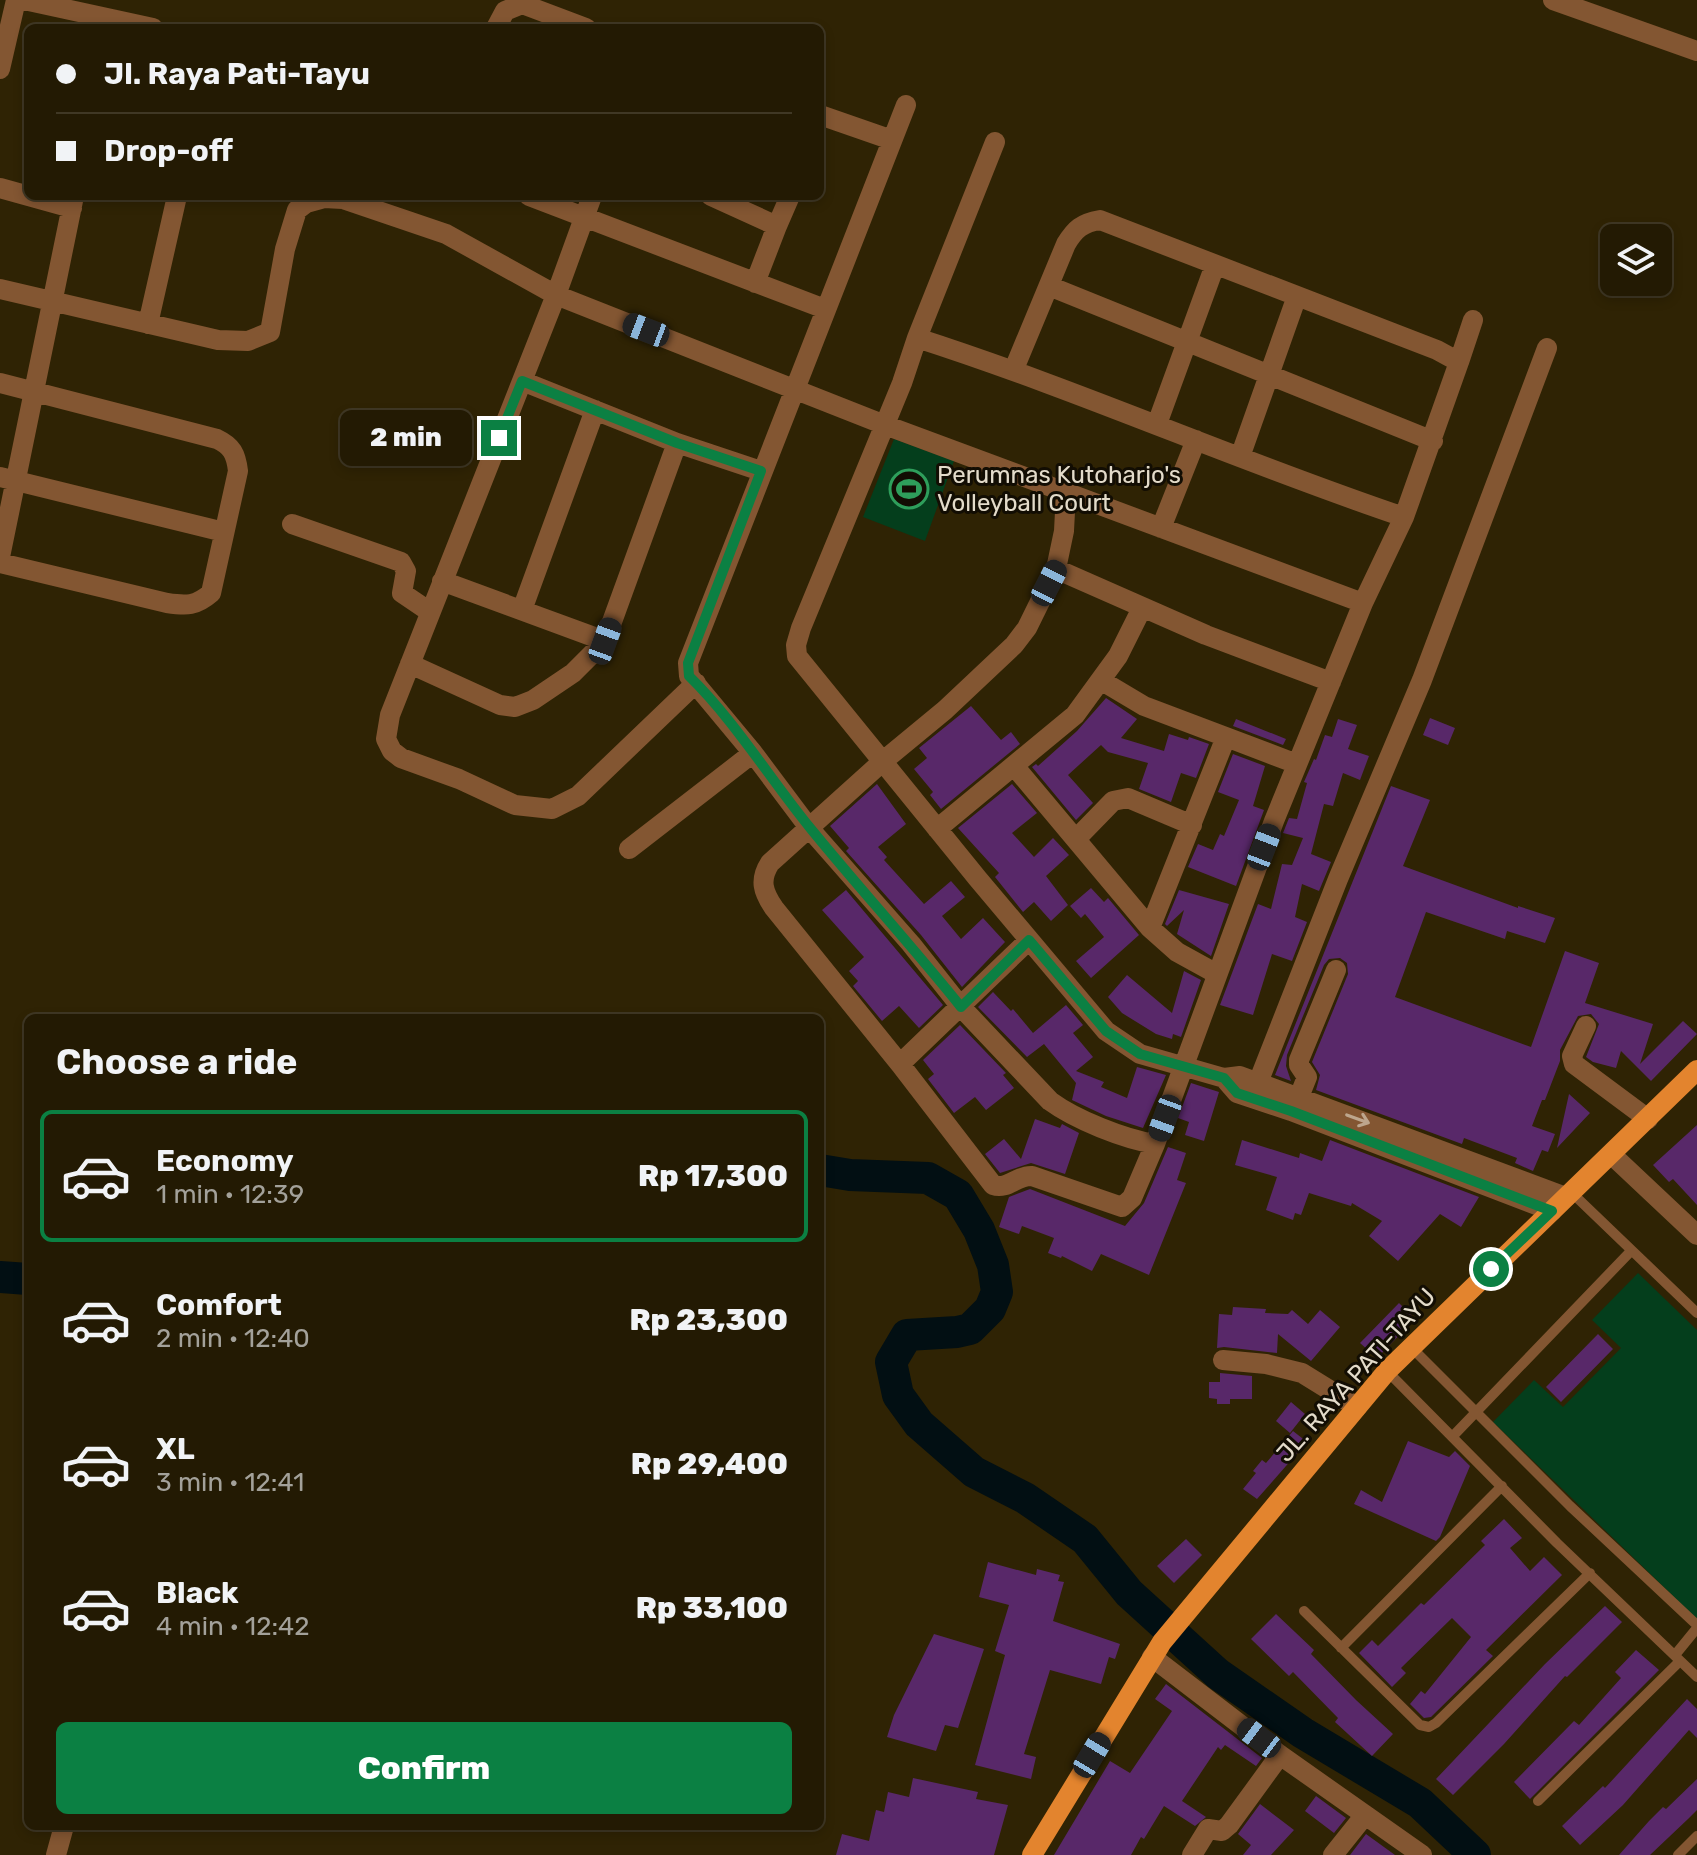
<!DOCTYPE html>
<html lang="en">
<head>
<meta charset="utf-8">
<style>
	:root { --surface:#231a03; --page:#2b230d; --text:#f1f3f6; --muted:#a3a19a; --line:#403825; --accent:#0b8043 }
	body { margin:0; font-family:Rubik,sans-serif; background:var(--page); color:var(--text); height:100vh; display:flex; flex-direction:column; font-size:30px; white-space:nowrap }
	* { box-sizing:border-box; margin:0 }
	p { font-size:26px; color:var(--muted) }
	.icon { flex:none; width:44px; height:44px; fill:none; stroke:currentColor; stroke-width:2; stroke-linecap:round; stroke-linejoin:round }
	.map { position:relative; flex:1; overflow:hidden }
	.drawer { position:absolute; left:24px; top:1014px; width:800px; height:816px; display:flex; flex-direction:column; background:var(--surface); border-radius:12px; box-shadow:0 4px 12px #0003,0 0 0 2px var(--line) }
	.drawer>* { flex:none }
	.guide { position:absolute; left:24px; top:24px; width:800px; height:176px; border-radius:12px; box-shadow:0 4px 12px #0003,0 0 0 2px var(--line); display:grid; align-content:center; height:176px; padding:0 32px; background:var(--surface) }
	.controls { position:absolute; left:1600px; top:224px; display:grid; gap:16px }
	.controls a { display:grid; place-items:center; width:72px; height:72px; border-radius:12px; background:var(--surface); box-shadow:0 4px 12px #0003,0 0 0 2px var(--line); font-size:40px }
	.end { position:absolute; width:36px; height:36px; margin:-18px; border:10px solid #0b8043; background:#fff; box-shadow:0 0 0 4px #fff }
	.from { border-radius:50% }
	.bubble { position:absolute; height:56px; border-radius:12px; background:var(--surface); box-shadow:0 4px 12px #0003,0 0 0 2px var(--line); font-size:26px; font-weight:800; line-height:56px; text-align:center }
	.car { position:absolute; width:24px; height:48px; margin:-24px -12px; border-radius:10px; box-shadow:0 0 6px 2px #0007; background:linear-gradient(#222 24%,#8ab4d8 0 40%,#222 0 76%,#8ab4d8 0 86%,#222 0) }
	.guide b { display:flex; align-items:center; gap:28px; height:76px; font-size:30px }
	.guide b+b { border-top:2px solid var(--line) }
	.guide i { width:20px; height:20px; background:var(--text) }
	ul { padding:0; list-style:none }
	li { display:flex; align-items:center; gap:24px; height:132px; margin:0 16px 12px; padding:0 16px; border:4px solid transparent; border-radius:12px }
	li div { flex:1 }
	li b { display:block; font-size:30px }
	li em { font-style:normal; font-weight:800 }
	li.active { border-color:var(--accent) }
	li>.icon { width:72px; height:72px; stroke-width:1.5 }
	h2 { padding:0 32px; font-size:36px; line-height:96px }
	.primary-button { display:flex; gap:16px; margin-top:auto; padding:16px 32px }
	.primary-button a { flex:1; height:92px; border-radius:12px; background:var(--accent); color:#fff; font-size:32px; font-weight:800; line-height:92px; text-align:center }
	.map>svg:first-child { display:block }
	.green { fill:#043e1c }
	.lines { fill:none; stroke-linecap:round; stroke-linejoin:round }
	.river { stroke:#020f13; stroke-width:32 }
	.building { fill:#582869 }
	.service { stroke:#835632; stroke-width:10 }
	.minor { stroke:#835632; stroke-width:20 }
	.primary { stroke:#e3842e; stroke-width:20 }
	.oneway { stroke:#bda68d }
	.route { stroke:#0b8043; stroke-width:10 }
	.labels { text-anchor:middle; stroke-width:6; stroke-linejoin:round; paint-order:stroke }
	.poi-label { font-size:24px; fill:#e3dbca; stroke:#120d03; text-anchor:start }
	.street-label { font-size:24px; fill:#e3dbca; stroke:#120d03 }
</style>
</head>
<body>
<div class="map">
<svg width="1697" height="1855" viewBox="0 0 1697 1855">
	<rect width="100%" height="100%" fill="#2f2304"/>
	<path class="green" d="M894 439 954 461 925 541 863 517Z
		M1638 1273 1697 1330V1619L1493 1422 1534 1380 1563 1407 1621 1348 1592 1320Z"/>
	<g class="lines">
		<path class="river" d="M820 1170 850 1175 928 1178 958 1195 979 1230 993 1265 997 1292 990 1309 970 1329 957 1332 907 1335 891 1362 898 1395 919 1424 974 1472 1025 1498 1085 1539 1129 1593 1218 1674 1303 1733 1420 1803 1475 1855
			M0 1277 28 1279"/>
	</g>
	<path class="building" d="M1106 698 1137 719 1121 738 1164 751 1169 734 1188 740 1189 737 1209 744 1196 778 1181 773 1171 802 1139 789 1148 763 1108 752 1101 745 1068 775 1093 803 1076 820 1032 767 1036 764 1038 766 1077 731Z
		M971 706 1001 740 1011 732 1020 744 941 809 930 795 933 792 914 769 927 758 919 748Z
		M1430 718 1455 728 1448 745 1423 735Z
		M1236 719 1286 739 1283 745 1233 726Z
		M1338 719 1357 725 1348 749 1369 756 1360 780 1343 773 1333 806 1324 804 1311 854 1331 862 1319 891 1302 884 1295 917 1307 922 1292 961 1272 954 1253 1015 1220 1005 1258 904 1271 909 1282 864 1292 865 1303 838 1283 833 1289 818 1297 819 1307 783 1304 782 1314 759 1316 760 1325 735 1332 737Z
		M1233 754 1265 766 1253 806 1264 810 1236 886 1188 867 1198 844 1213 850 1220 834 1224 836 1239 800 1218 792Z
		M877 784 906 824 878 847 887 857 884 860 924 904 951 881 965 897 942 916 961 939 983 918 1005 942 962 987 921 935 846 851 849 848 830 826Z
		M1012 784 1037 813 1012 833 1034 857 1053 838 1069 855 1046 876 1068 905 1051 921 1034 902 1023 912 995 877 999 873 958 828Z
		M1391 786 1430 800 1403 866 1518 908V906L1555 918 1545 943 1507 931 1505 939 1426 912 1395 997 1531 1047 1565 951 1599 963 1585 1003 1653 1024 1640 1064 1683 1021 1697 1034 1651 1081 1621 1051 1616 1068 1593 1062 1586 1057 1599 1024 1591 1014 1578 1016 1560 1050V1061L1545 1100H1542L1532 1126 1555 1134 1548 1152 1542 1150 1533 1171 1515 1163 1517 1158 1464 1138 1462 1144 1316 1090 1320 1075 1312 1062 1348 974 1347 963 1340 958 1329 959 1324 965 1287 1055 1286 1066 1291 1081 1275 1075Z
		M1091 888 1104 902 1108 898 1139 935 1091 978 1076 961 1104 937 1085 914 1081 918 1070 906Z
		M846 890 943 1005 919 1028 899 1006 882 1021 853 986 858 981 849 971 864 957 822 910Z
		M1179 890 1229 904 1211 956 1177 934 1184 910 1167 926 1165 924Z
		M1184 971 1201 980 1181 1037 1173 1034 1172 1039 1156 1034 1122 1013 1108 997 1127 975 1172 1013Z
		M993 992 1011 1011 1013 1009 1033 1033 1066 1005 1083 1025 1073 1033 1093 1057 1076 1071 1104 1082 1101 1087 1127 1098 1137 1067 1166 1075 1143 1128 1106 1116 1072 1100 1076 1083 1044 1044 1027 1057 978 1007Z
		M960 1025 1006 1073 1003 1075 1014 1088 986 1110 975 1097 954 1113 928 1079 934 1074 923 1060Z
		M1191 1083 1219 1092 1204 1141 1185 1135 1189 1122 1178 1118Z
		M1569 1094 1590 1113 1557 1148Z
		M1035 1119 1060 1128 1062 1124 1079 1133 1065 1174 1031 1163 1000 1173 985 1154 1004 1139 1021 1159Z
		M1697 1125V1205L1673 1179 1669 1182 1653 1165Z
		M1242 1140 1299 1158 1300 1153 1322 1161 1330 1140 1479 1197 1461 1227 1440 1214 1398 1261 1369 1236 1382 1221 1352 1203 1351 1206 1309 1193 1301 1215 1295 1213 1293 1220 1266 1210 1277 1177 1235 1165Z
		M1168 1147 1186 1153 1177 1180 1186 1183 1149 1275 1101 1254 1092 1271 1062 1256 1061 1258 1048 1253 1054 1238 1022 1226 1019 1234 999 1227 1009 1197 1030 1189 1125 1226 1144 1203Z
		M1399 1303 1415 1319 1377 1358 1360 1343Z
		M1233 1307 1266 1309 1265 1313 1288 1314 1292 1310 1308 1324 1320 1310 1340 1327 1311 1361 1278 1334 1277 1353 1224 1347 1217 1348 1219 1314 1232 1315Z
		M1598 1334 1613 1349 1561 1402 1546 1387Z
		M1220 1373 1252 1376V1399H1230V1404H1217V1399L1209 1398V1382H1220Z
		M1291 1402 1305 1414 1290 1433 1276 1421Z
		M1293 1431 1307 1442 1257 1499 1243 1489 1256 1473 1253 1471 1262 1460 1266 1463Z
		M1408 1441 1449 1457 1455 1451 1470 1466 1440 1537 1436 1541 1354 1504 1361 1490 1382 1502Z
		M1504 1519 1522 1538 1510 1548 1530 1571 1544 1557 1562 1575 1486 1650 1493 1656 1431 1717 1424 1718 1410 1704 1421 1691 1425 1694 1471 1637 1452 1618 1401 1668 1406 1673 1392 1687 1359 1653 1372 1640 1378 1646 1421 1603 1424 1605 1485 1545 1481 1541Z
		M1186 1539 1202 1555 1174 1583 1157 1566Z
		M988 1562 1036 1575 1037 1569 1060 1575 1058 1581 1064 1582 1053 1621 1120 1644 1115 1659 1109 1657 1101 1684 1050 1670 1024 1754 1036 1757 1031 1779 975 1765 1005 1655 995 1651 1009 1605 979 1597Z
		M1605 1606 1622 1622 1567 1677 1565 1676 1504 1744 1453 1795 1436 1779 1545 1664Z
		M1276 1614 1314 1650 1311 1654 1356 1700 1393 1734 1372 1756 1335 1722 1338 1718 1293 1672 1289 1676 1251 1639Z
		M934 1634 984 1649 958 1728 945 1725 936 1751 887 1737 894 1715Z
		M1636 1650 1659 1670 1530 1799 1514 1782 1574 1721 1579 1725 1621 1678 1615 1672Z
		M1166 1684 1262 1758 1256 1766 1225 1745 1221 1750 1218 1747 1182 1801 1206 1817 1195 1826 1164 1806 1144 1839 1141 1837 1131 1855H1054L1110 1761 1130 1773 1172 1711 1155 1699Z
		M1687 1699 1697 1709V1738L1689 1730 1623 1805 1580 1845 1562 1826 1603 1786 1605 1788Z
		M913 1778 978 1792 976 1799 1008 1805 994 1855H836L842 1834 869 1841 876 1810 884 1812 888 1792 909 1797Z
		M1697 1779V1810L1688 1819 1650 1855H1619L1649 1821 1663 1807 1666 1809Z
		M1316 1796 1346 1818 1334 1833 1305 1811Z
		M1260 1804 1294 1830 1271 1855H1243L1251 1845 1238 1834Z
		M1366 1834 1395 1855H1350Z"/>
	<g class="lines">
		<path class="service" d="M1571 1192 1697 1313
			M1410 1346 1570 1506 1697 1625
			M1387 1371 1557 1543 1697 1677
			M1453 1436 1631 1251
			M1304 1611 1420 1725 1429 1727 1436 1723 1590 1573
			M1341 1648 1502 1486
			M1675 1655 1697 1628
			M1538 1801 1680 1661
			M1678 1855 1697 1836"/>
		<path class="minor" d="M24 0 153 28
			M1553 0 1697 51
			M496 28 505 11 522 4 586 28
			M0 69 16 0
			M906 105 688 663 689 676 753 753 810 829 911 944 961 1007 1050 1101C1076 1120 1124 1139 1155 1144
			M820 115 892 140
			M995 142 917 338 902 383 801 628 796 645 797 656 978 879 1106 1031 1140 1054 1224 1078 1240 1076 1566 1197
			M0 188 72 208
			M529 196 825 309
			M592 196 556 295 390 715 386 739 392 751 401 758 459 779 515 805 552 809 578 796 696 683
			M711 196 777 226 755 283
			M777 226 790 196
			M1049 286 1433 441
			M0 289 218 340 248 341 270 332 285 249 297 210 306 203 324 198 343 199 446 234 556 295 885 425 1363 603
			M148 324 177 196
			M917 338C1082 391 1240 462 1404 517
			M1459 362 1473 320
			M1014 369 1066 244C1075 229 1082 223 1100 220L1437 350 1459 362 1404 517 1363 603 1274 821 1155 1144 1132 1198 1122 1207 1032 1176C1017 1175 1008 1190 993 1185L900 1064 774 908C763 892 759 880 770 863L882 762 945 710 1014 645 1027 628 1056 569 1064 531 1066 492
			M522 381 677 443 761 471
			M0 383 217 439C232 446 236 454 238 471L211 593C196 606 187 606 167 603L0 563
			M1157 424 1215 265
			M1240 457 1297 296
			M0 477 224 532
			M292 524 401 562 406 571 402 593 430 612
			M1161 528 1196 440
			M0 557 74 196
			M1056 569 1206 635 1331 682
			M442 581 605 641
			M522 610 595 410
			M410 664 500 705 515 707 533 700 573 673 605 641 677 443
			M1102 681 1144 706 1226 737 1150 928 1177 952 1217 974
			M1226 737 1297 764
			M1015 767 1150 928
			M937 829 1075 715 1118 656 1142 608
			M1077 838 1113 801 1128 798 1192 825
			M629 849 753 753
			M1586 1026 1572 1056 1574 1064 1648 1119
			M900 1064 1029 940
			M1224 1078 1237 1093 1291 1111 1552 1211
			M1299 1097 1307 1077 1299 1065V1060L1336 970
			M1252 1098 1338 879 1422 680 1547 348
			M1612 1155 1697 1235
			M1223 1360 1266 1364 1302 1373 1357 1407
			M1152 1657 1280 1755 1422 1855
			M56 1855 64 1826
			M1192 1855 1208 1829 1222 1831 1229 1825 1280 1755
			M1333 1855 1365 1815"/>
		<path class="primary" d="M1032 1855 1162 1642 1387 1371 1697 1070"/>
	</g>
	<defs><path id="oneway-shaft" d="M-6 0H5M1.5-3L5.5 0L1.5 3" fill="none" stroke-width="1.6" stroke-linecap="round" stroke-linejoin="round" transform="scale(2)"/></defs>
	<use class="oneway" href="#oneway-shaft" transform="translate(1358 1119) rotate(20)"/>
	<g class="lines">
		<path class="route" d="M499 438 522 381 677 443 761 471 688 663 689 676C735 721 770 779 811 829 860 889 912 946 961 1007L1029 940 1106 1031 1140 1054 1224 1078 1237 1093 1291 1111 1552 1211 1491 1269"/>
	</g>
	<defs>
		<symbol id="stadium-ring" viewBox="-11 -11 22 22"><circle r="9.5" fill="#120d03" stroke="#2e9e5b" stroke-width="1.5"/><path d="M0-5a6.5 5 0 1 0 0 10a6.5 5 0 1 0 0-10ZM-3.5-1.8h7v3.6h-7Z" fill="#2e9e5b"/></symbol>
	</defs>
	<g fill-rule="evenodd">
		<use href="#stadium-ring" x="887" y="467" width="44" height="44"/>
	</g>
	<g class="labels">
		<g class="poi-label">
			<text x="937" y="483">Perumnas Kutoharjo's<tspan x="937" dy="28">Volleyball Court</tspan></text>
		</g>
		<g class="street-label">
			<text transform="translate(1356 1375) rotate(-48)" y="8">JL. RAYA PATI-TAYU</text>
		</g>
	</g>
</svg>
<div class="controls">
<a><svg class="icon" aria-label="layers" viewBox="0 0 24 24"><path d="M12 4l9 5-9 5-9-5zM3 14l9 5 9-5"/></svg></a>
</div>
<i class="end from" style="left:1491px;top:1269px"></i>
<i class="end" style="left:499px;top:438px"></i>
<div class="bubble" style="left:340px;top:410px;width:132px">2 min</div>
<i class="car" style="left:646px;top:330px;rotate:291deg"></i>
<i class="car" style="left:1049px;top:583px;rotate:27deg"></i>
<i class="car" style="left:605px;top:641px;rotate:20deg"></i>
<i class="car" style="left:1264px;top:847px;rotate:21deg"></i>
<i class="car" style="left:1165px;top:1118px;rotate:200deg"></i>
<i class="car" style="left:1259px;top:1738px;rotate:307deg"></i>
<i class="car" style="left:1092px;top:1755px;rotate:31deg"></i>
<div class="guide">
<b><i class="from"></i>Jl. Raya Pati-Tayu</b>
<b><i></i>Drop-off</b>
</div>
<section class="drawer">
<h2>Choose a ride</h2>
<ul>
<li class="active"><svg class="icon" aria-label="car" viewBox="0 0 24 24"><path d="M5 17H2v-5l4-1 3-4h7l3 4 3 1v5h-3M9 17h6M6 11h13"/><circle cx="7" cy="17" r="2"/><circle cx="17" cy="17" r="2"/></svg><div><b>Economy</b><p>1 min · 12:39</p></div><em>Rp 17,300</em></li>
<li><svg class="icon" aria-label="car" viewBox="0 0 24 24"><path d="M5 17H2v-5l4-1 3-4h7l3 4 3 1v5h-3M9 17h6M6 11h13"/><circle cx="7" cy="17" r="2"/><circle cx="17" cy="17" r="2"/></svg><div><b>Comfort</b><p>2 min · 12:40</p></div><em>Rp 23,300</em></li>
<li><svg class="icon" aria-label="car" viewBox="0 0 24 24"><path d="M5 17H2v-5l4-1 3-4h7l3 4 3 1v5h-3M9 17h6M6 11h13"/><circle cx="7" cy="17" r="2"/><circle cx="17" cy="17" r="2"/></svg><div><b>XL</b><p>3 min · 12:41</p></div><em>Rp 29,400</em></li>
<li><svg class="icon" aria-label="car" viewBox="0 0 24 24"><path d="M5 17H2v-5l4-1 3-4h7l3 4 3 1v5h-3M9 17h6M6 11h13"/><circle cx="7" cy="17" r="2"/><circle cx="17" cy="17" r="2"/></svg><div><b>Black</b><p>4 min · 12:42</p></div><em>Rp 33,100</em></li>
</ul>
<div class="primary-button"><a>Confirm</a></div>
</section>
</div>
</body>
</html>
